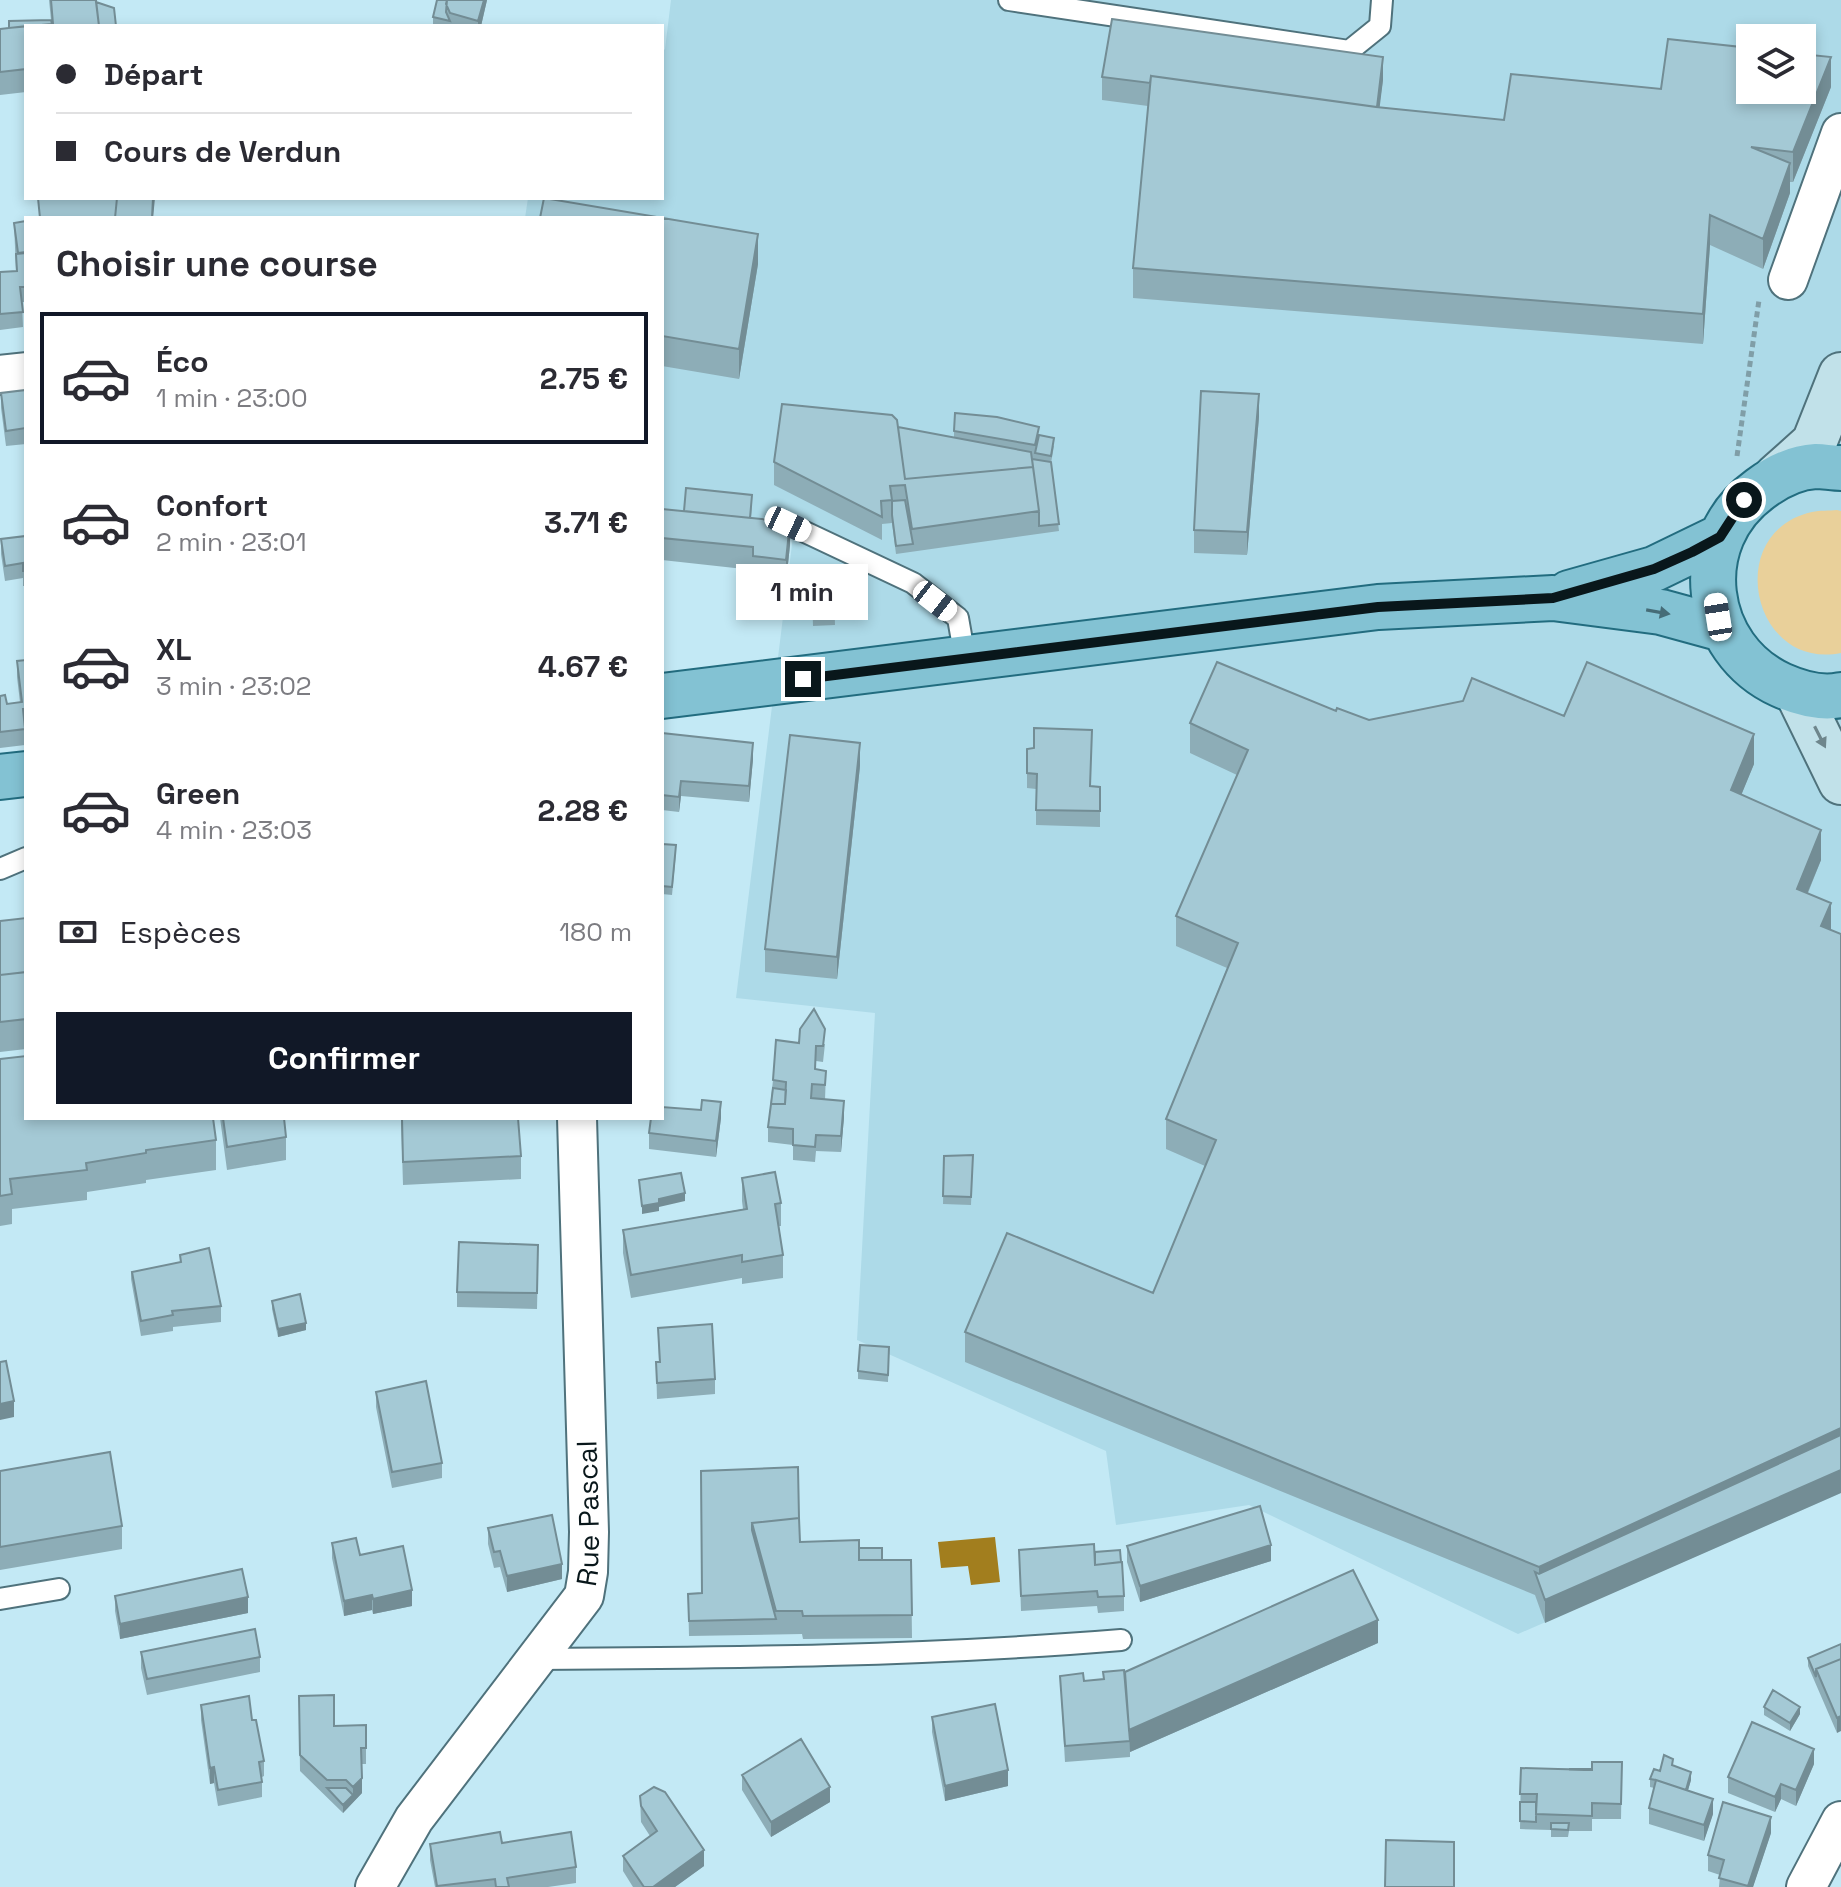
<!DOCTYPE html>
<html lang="fr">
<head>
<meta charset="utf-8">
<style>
	:root { --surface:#fff; --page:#f2f2f3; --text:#2b2b33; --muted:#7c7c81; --line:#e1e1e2; --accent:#111827 }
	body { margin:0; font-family:"Space Grotesk",sans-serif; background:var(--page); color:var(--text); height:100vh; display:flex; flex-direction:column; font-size:30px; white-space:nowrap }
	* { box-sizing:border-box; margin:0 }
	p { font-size:26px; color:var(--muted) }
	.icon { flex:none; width:44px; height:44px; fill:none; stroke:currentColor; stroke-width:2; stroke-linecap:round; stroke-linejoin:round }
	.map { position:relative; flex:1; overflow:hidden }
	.panel { position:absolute; left:24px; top:216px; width:640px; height:904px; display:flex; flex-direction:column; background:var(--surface); border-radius:0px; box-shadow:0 4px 12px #0003 }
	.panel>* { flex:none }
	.top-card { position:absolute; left:24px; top:24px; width:640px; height:176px; border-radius:0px; box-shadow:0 4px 12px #0003; display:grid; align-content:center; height:176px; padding:0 32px; background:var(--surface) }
	.controls { position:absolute; left:1736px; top:24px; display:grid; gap:16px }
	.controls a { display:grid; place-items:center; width:80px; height:80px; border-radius:0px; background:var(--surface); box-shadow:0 4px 12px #0003; font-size:40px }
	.end { position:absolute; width:36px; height:36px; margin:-18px; border:10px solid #09171b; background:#fff; box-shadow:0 0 0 4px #fff }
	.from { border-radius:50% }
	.bubble { position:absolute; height:56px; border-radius:0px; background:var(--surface); box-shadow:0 4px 12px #0003; font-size:26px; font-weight:600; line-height:56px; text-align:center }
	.car { position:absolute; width:24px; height:48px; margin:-24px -12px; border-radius:10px; box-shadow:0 0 6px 2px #0007; background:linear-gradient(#fff 24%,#345 0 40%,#fff 0 76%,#345 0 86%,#fff 0) }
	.top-card b { display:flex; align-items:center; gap:28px; height:76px; font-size:30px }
	.top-card b+b { border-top:2px solid var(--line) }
	.top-card i { width:20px; height:20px; background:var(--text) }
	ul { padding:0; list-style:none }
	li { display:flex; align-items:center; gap:24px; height:132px; margin:0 16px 12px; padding:0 16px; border:4px solid transparent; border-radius:0px }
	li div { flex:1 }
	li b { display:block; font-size:30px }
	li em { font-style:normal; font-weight:600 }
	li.on { border-color:var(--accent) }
	li>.icon { width:72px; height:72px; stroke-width:1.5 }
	h2 { padding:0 32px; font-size:36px; line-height:96px }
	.pay { display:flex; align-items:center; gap:20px; height:88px; padding:0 32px; font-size:30px }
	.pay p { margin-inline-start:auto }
	.button { display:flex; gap:16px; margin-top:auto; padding:16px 32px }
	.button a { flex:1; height:92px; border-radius:0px; background:var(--accent); color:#fff; font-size:32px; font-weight:600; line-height:92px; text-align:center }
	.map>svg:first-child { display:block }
	.built { fill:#addae8; fill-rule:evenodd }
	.green { fill:#e9d09a }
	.water { fill:#a27e1e }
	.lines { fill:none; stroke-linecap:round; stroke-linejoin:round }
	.lane-casing { stroke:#4f727c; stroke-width:24 }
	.street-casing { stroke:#4f727c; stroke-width:42 }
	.secondary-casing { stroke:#4f727c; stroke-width:48 }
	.primary-casing { stroke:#226c7f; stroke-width:48 }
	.path { stroke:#809ea7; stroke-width:5; stroke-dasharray:6 4; stroke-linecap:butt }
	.lane { stroke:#fff; stroke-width:20 }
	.street { stroke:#fff; stroke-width:38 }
	.secondary { stroke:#c1e1e9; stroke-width:44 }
	.primary { stroke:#83c2d3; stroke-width:44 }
	.wall { fill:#8dadb7 }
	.shaded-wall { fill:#738d95 }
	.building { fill:#a4c9d5; stroke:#738d95; stroke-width:2 }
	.oneway { fill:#466c77 }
	.oneway2 { fill:#6e868c }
	.route { stroke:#09171b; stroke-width:10 }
	.labels { text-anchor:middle; stroke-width:6; stroke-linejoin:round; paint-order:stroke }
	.street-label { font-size:28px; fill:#09171b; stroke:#c3e9f5 }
</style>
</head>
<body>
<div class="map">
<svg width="1841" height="1887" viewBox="0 0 1841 1887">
	<rect width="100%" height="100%" fill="#c3e9f5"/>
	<path class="built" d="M671 0H1841V1493L1518 1634 1249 1505 1116 1525 1106 1451 857 1340 875 1013 736 998 793 536 662 527V218H525L528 198H662V52L665 49ZM1750 38H1802V90H1750Z"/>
	<path class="green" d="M1837 510 1841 511V653C1752 671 1722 532 1812 512 1820 510 1829 511 1837 510Z"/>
	<path class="water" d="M995 1537 1000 1582 971 1585 968 1566 941 1568 938 1542Z"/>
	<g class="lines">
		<defs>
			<path id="lane" d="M1009 0 1349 51 1380 26 1382 0
				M788 524 913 583 958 618 965 658
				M0 869 26 858
				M0 1599 59 1589
				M534 1659C730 1658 926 1656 1121 1640"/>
			<g id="street">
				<path d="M1788 280 1841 133"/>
				<path d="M0 375 26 372"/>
				<path id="s1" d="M375 1887 414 1819 584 1596 588 1572 589 1532 577 1118"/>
				<path d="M1806 1887 1841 1821"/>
			</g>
			<path id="secondary" d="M1776 477 1814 443 1841 375
				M1797 692 1841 782"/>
			<path id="primary" d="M1841 468C1833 468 1824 466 1816 466 1796 467 1776 477 1760 489 1688 541 1702 649 1781 685 1799 693 1822 699 1841 695
				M1569 593 1654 569 1720 537
				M662 696 1378 607 1553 598 1661 612 1723 629
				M0 777 26 774"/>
		</defs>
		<use href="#lane" class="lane-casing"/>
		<use href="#street" class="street-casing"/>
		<use href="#secondary" class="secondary-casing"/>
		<use href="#primary" class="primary-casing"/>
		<path class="path" d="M1737 456 1759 300"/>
		<use href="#lane" class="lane"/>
		<use href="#street" class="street"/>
		<use href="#secondary" class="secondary"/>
		<use href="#primary" class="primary"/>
	</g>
	<path class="wall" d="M49 0H96V2L116 26H26V92L0 95V29L51 20Z
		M437 0H487L481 26H438L433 25V17Z
		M1102 77 1383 80 1379 107 1504 120 1661 89 1831 87 1793 182H1790V193L1763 269 1710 245 1703 344 1133 298V268L1148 106 1102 100Z
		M662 218 758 264 739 379 662 366Z
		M26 221V302H22L23 327 0 330V272L16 271 14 223Z
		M26 390V444L6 446 1 408V393Z
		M1259 417 1247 555 1194 553V530Z
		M898 427 954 438V431L1039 435 1054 446 1051 463 1059 531 896 554 892 523 882 524V540L774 485V462Z
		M752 503 751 518 790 545 786 583 753 579V570L662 560V509L684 511Z
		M26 536V586H23V578L5 581 1 554V539Z
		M812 594H834L835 625 813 626Z
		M26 660 25 745 0 748V696L7 704 20 702 17 677V661Z
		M1336 711 1369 720 1564 716 1754 764 1741 795 1821 860 1808 893 1545 1623 1535 1595 965 1362V1332L1153 1293 1205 1166 1166 1149V1119L1227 968 1176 946V916L1237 775 1190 753V723Z
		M662 733 753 759 749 802 681 796 679 812 662 810Z
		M1027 749 1091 786 1100 787V827L1036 825V789L1027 788Z
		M860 766 837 979 765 972V949Z
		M662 844 676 853 672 895 662 894Z
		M26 918V1049L0 1052V921Z
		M799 1043 825 1044 823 1062 816 1061V1069L826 1071 825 1100 844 1117 841 1152 816 1151 815 1162 793 1160V1145L768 1142V1127L773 1080Z
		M0 1059 216 1140V1170L146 1180V1183L87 1192V1200L12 1209V1224L0 1226Z
		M701 1110 721 1118 716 1157 649 1149V1133Z
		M220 1118H284L286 1137V1160L227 1170Z
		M401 1118 521 1156V1179L403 1185Z
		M973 1155 971 1205 943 1204 944 1156Z
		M742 1178 781 1203V1226H779L783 1255V1278L742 1284V1278L631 1298 623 1253V1230L743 1209 742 1201Z
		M180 1255 221 1306V1322L173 1327V1331L141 1336 131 1279V1272L180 1262Z
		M538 1261 537 1309 457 1307V1292Z
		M272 1301 306 1330 278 1337 272 1309Z
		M658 1328 715 1379V1394L657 1399 656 1362H659Z
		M889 1347 888 1382 858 1379V1371Z
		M376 1392 442 1463V1478L392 1488 376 1407Z
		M0 1471 122 1526V1549L0 1570Z
		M701 1471 800 1542 859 1548 882 1560H911L912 1638 803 1639 802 1634 689 1636 688 1594 702 1593Z
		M488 1528 562 1579 507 1592 500 1567 494 1568 488 1544Z
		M332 1543 360 1555 412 1606 373 1614 372 1610 344 1616 332 1558Z
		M1127 1546 1271 1561 1140 1602 1127 1562Z
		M1019 1550 1095 1552 1124 1596V1611L1098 1613 1097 1606 1021 1611Z
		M115 1596 248 1613 120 1639 115 1611Z
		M1378 1643 1130 1752V1757L1065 1762 1060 1676 1084 1680H1125Z
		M1841 1644 1837 1733 1808 1666V1658Z
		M141 1652 260 1657V1672L147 1695 141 1668Z
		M299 1696 334 1726 366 1725V1764H362V1793L343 1813 300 1771Z
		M201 1705 252 1720 264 1761V1776L262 1777V1797L218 1806 214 1783 210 1784 201 1720Z
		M1764 1707 1800 1714 1790 1731 1764 1715Z
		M932 1717 1008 1786 945 1801 932 1732Z
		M1622 1762 1621 1819H1592V1831H1569L1568 1837H1551V1830L1520 1829 1521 1768 1592 1769Z
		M1814 1764 1796 1806 1781 1799 1775 1812 1728 1793V1777Z
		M1673 1766 1691 1780 1688 1790 1713 1814 1704 1841 1649 1824V1808L1654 1788 1650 1787V1779L1660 1771Z
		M742 1775 830 1802 771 1837 742 1790Z
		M640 1796 704 1866 675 1887H633L623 1871V1856L650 1836 641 1822Z
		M1771 1833 1753 1887H1719L1720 1875 1708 1871V1855Z
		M502 1843 576 1867V1883L548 1887H435L430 1860V1844Z"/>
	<path class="shaded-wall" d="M484 0H487L481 26H478V21Z
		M1383 57V80L1376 137V114Z
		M1831 57V87L1793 182V152Z
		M1790 163V193L1763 269V239Z
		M153 198H155L153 218H152Z
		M1710 215V245L1703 344V314Z
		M758 234V264L739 379V349Z
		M1259 394V417L1247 555V532Z
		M790 522V545L786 583V560Z
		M1754 734V764L1731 820V790Z
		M753 743V759L749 802V786Z
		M860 743V766L837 979V957Z
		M681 781V796L679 812V797Z
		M1821 830V860L1797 918V889Z
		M1831 903V933L1821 926Z
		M844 1101V1117L841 1152V1136Z
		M721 1102V1118L716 1157V1141Z
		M685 1193V1201L659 1207V1199Z
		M659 1203V1211L642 1214V1206Z
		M306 1323V1330L278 1337V1329Z
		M14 1401V1417L0 1420V1404Z
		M1841 1428V1458L1539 1583V1567Z
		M1841 1470V1493L1545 1623V1600Z
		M1271 1545V1561L1140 1602V1586Z
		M562 1564V1579L507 1592V1576Z
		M412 1590V1606L373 1614V1599Z
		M372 1595V1610L344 1616V1601Z
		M248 1597V1613L120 1639V1624Z
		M1378 1620V1643L1130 1752 1129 1730Z
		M1800 1707V1714L1790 1731V1723Z
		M1841 1716V1731L1837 1733V1718Z
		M1814 1749V1764L1796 1806V1790Z
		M214 1767V1783L210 1784V1768Z
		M1008 1770V1786L945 1801V1786Z
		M1691 1772V1780L1684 1804V1796Z
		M362 1778V1793L343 1813V1805L353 1795V1787Z
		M1781 1784V1799L1775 1812V1797Z
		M830 1787V1802L771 1837V1822Z
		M1713 1799V1814L1704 1841V1825Z
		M1771 1817V1833L1753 1887H1748Z
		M704 1850V1866L675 1887H653Z"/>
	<path class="building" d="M51 0H96L99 26H30L53 24Z
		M437 0H447L446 12 450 21 433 17Z
		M447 0H484L478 21 450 13 446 4Z
		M96 2 114 8 116 26H99Z
		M1112 19 1383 57 1377 107 1151 76 1150 83 1102 77Z
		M51 20 52 24 9 28V21Z
		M26 26V69L0 72V29Z
		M1668 39 1750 48V90H1802V54L1831 57 1793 152 1751 147 1790 163 1763 239 1710 215 1703 314 1133 268 1151 76 1376 107 1504 120 1511 74 1661 89Z
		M38 198H117L115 218H40Z
		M117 198H153L152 218H115Z
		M544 198 758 234 739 349 662 336V218H540Z
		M26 221V252L18 253 14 223Z
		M26 253V287H20L23 312 0 314V272L17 271 16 254Z
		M26 390V428L6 431 1 393Z
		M1201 391 1259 394 1247 532 1194 530Z
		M782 404 892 415 897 420 905 479 1033 467 1039 511 912 529 905 485 890 486 892 500 881 501 882 517 774 462Z
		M955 413 997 417 1039 427 1035 445 954 431Z
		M898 427 1031 452 1033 467 905 479Z
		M1039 435 1054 438 1051 456 1035 453Z
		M1032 459 1051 462 1059 524 1039 526V511Z
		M686 488 752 495 750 518 684 511Z
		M905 500 913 544 896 546 892 515V501Z
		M662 509 790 522 786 560 753 556V547L662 538Z
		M26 536V571H23V563L5 566 1 539Z
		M812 594H834L835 617 813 618Z
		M26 660V709H23L25 729 0 732V696L5 695 7 704 22 702 17 661Z
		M1217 662 1336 711 1337 708 1369 720 1463 701 1472 678 1564 716 1587 662 1754 734 1731 790 1821 830 1797 889 1831 903 1821 926 1841 934V1428L1539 1567 965 1332 1007 1233 1153 1293 1216 1140 1166 1119 1238 943 1176 916 1248 750 1190 723Z
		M1034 728 1092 730 1090 786 1100 787V811L1036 810 1037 774 1027 773V749L1034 748Z
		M662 733 753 743 749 786 681 781 679 797 662 795Z
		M790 735 860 743 837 957 765 949Z
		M662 844 676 845 672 887 662 886Z
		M26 918V972L0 975V921Z
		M26 972V1019L0 1022V975Z
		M814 1009 825 1029 823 1046H816L815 1069 826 1071 825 1085 812 1084 811 1098 844 1101 841 1136 816 1135 815 1147 793 1145V1129L768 1127 771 1104H785L786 1082 773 1080 776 1040 799 1043 800 1029Z
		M26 1056V1118H213L216 1140 146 1150V1153L86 1163 87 1170 10 1179 12 1194 0 1196V1059Z
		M773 1088 786 1090 785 1104H771Z
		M702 1100 721 1102 716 1141 649 1133 651 1118H662V1107L701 1110Z
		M223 1118H284L286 1137 227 1147Z
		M402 1118H518L521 1156 403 1162Z
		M973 1155 971 1197 943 1196 944 1156Z
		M775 1172 781 1203 775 1204 783 1255 742 1262V1255L631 1275 623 1230 747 1209 742 1178Z
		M681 1173 685 1193 659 1199V1203L642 1206 639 1180Z
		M459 1242 538 1245 537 1293 457 1292Z
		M209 1248 221 1306 172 1311 173 1315 141 1321 132 1272 181 1262 180 1255Z
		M300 1294 306 1323 278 1329 272 1301Z
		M712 1324 715 1379 657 1383 656 1362H660L658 1328Z
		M860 1345 889 1347 888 1375 858 1371Z
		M6 1361 14 1401 0 1404V1362Z
		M426 1381 442 1463 392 1472 376 1392Z
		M1841 1435V1470L1545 1600 1535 1572 1539 1574Z
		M110 1452 122 1526 0 1547V1471Z
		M798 1467 799 1518 752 1523V1530L776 1619 689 1621 688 1594 702 1593 701 1471Z
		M1260 1506 1271 1545 1140 1586 1127 1546Z
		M552 1515 562 1564 507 1576 500 1551 494 1552 488 1528Z
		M799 1518 800 1542 859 1540V1560H911L912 1615 803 1616 802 1611H776L752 1523Z
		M356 1538 360 1555 403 1546 412 1590 373 1599 372 1595 344 1601 332 1543Z
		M1094 1544 1095 1565 1122 1562 1124 1596 1098 1597 1097 1591 1021 1596 1019 1550Z
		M859 1548H882V1560H859Z
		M1120 1550 1121 1562 1095 1565V1552Z
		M242 1569 248 1597 120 1624 115 1596Z
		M1353 1570 1378 1620 1129 1730 1125 1672Z
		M255 1629 260 1657 147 1679 141 1652Z
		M1841 1644V1659L1816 1669V1677L1808 1658Z
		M1841 1659V1716L1837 1718 1816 1669Z
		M1124 1670 1130 1741 1065 1746 1060 1676 1083 1673 1084 1681 1104 1679 1103 1672Z
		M1773 1690 1800 1707 1790 1723 1764 1707Z
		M334 1695V1726L366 1725V1748H361L362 1778 353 1787 346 1780H327L300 1755 299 1696Z
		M249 1696 252 1720H256L264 1761 259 1762 262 1782 218 1790 214 1767 210 1768 201 1705Z
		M995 1704 1008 1770 945 1786 932 1717Z
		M1752 1722 1814 1749 1796 1790 1781 1784 1775 1797 1728 1777Z
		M801 1739 830 1787 771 1822 742 1775Z
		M1664 1755 1673 1759 1672 1765 1691 1772 1686 1790 1656 1780 1650 1779 1654 1769 1660 1771Z
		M1592 1762H1622L1621 1804 1592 1803V1816L1536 1814 1537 1794H1520L1521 1768 1592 1770Z
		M1570 1769H1592V1770H1570Z
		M1656 1780 1713 1799 1704 1825 1649 1808Z
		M654 1787 665 1792 704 1850 653 1887H644L623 1856 657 1831 641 1806 640 1796Z
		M327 1788H346L353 1795 343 1805Z
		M1520 1802H1536V1822L1520 1821Z
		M1723 1802 1771 1817 1748 1886 1719 1878 1724 1860 1708 1855Z
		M1551 1823H1569L1568 1830 1551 1829Z
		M500 1832 502 1843 571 1832 576 1867 507 1878 509 1887H496L495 1879 437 1886 430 1844Z
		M1386 1840 1454 1842V1887H1385Z"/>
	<defs><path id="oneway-solid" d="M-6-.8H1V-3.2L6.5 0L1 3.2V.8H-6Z" transform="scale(2)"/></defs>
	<use class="oneway" href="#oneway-solid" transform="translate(1658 612) rotate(10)"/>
	<use class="oneway2" href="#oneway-solid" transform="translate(1820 737) rotate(63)"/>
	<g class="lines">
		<path class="route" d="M803 679 1378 607 1553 598 1654 569 1692 552 1720 537 1744 500"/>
	</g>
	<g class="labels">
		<g class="street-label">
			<text dy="10" stroke="none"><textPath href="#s1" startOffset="442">Rue Pascal</textPath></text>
		</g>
	</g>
</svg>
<div class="controls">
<a><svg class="icon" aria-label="layers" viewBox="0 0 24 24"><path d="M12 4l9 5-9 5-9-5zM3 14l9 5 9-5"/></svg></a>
</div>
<i class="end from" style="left:1744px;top:500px"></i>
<i class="end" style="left:803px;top:679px"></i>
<div class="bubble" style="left:736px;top:564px;width:132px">1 min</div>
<i class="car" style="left:788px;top:524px;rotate:115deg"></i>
<i class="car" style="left:935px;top:601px;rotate:128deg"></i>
<i class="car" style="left:1718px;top:617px;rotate:351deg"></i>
<div class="top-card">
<b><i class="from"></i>Départ</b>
<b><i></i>Cours de Verdun</b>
</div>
<section class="panel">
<h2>Choisir une course</h2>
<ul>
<li class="on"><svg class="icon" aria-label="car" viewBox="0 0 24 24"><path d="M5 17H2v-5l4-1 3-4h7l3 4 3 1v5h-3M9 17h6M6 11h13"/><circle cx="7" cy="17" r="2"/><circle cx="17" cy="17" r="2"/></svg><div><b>Éco</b><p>1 min · 23:00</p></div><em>2.75 €</em></li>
<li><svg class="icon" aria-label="car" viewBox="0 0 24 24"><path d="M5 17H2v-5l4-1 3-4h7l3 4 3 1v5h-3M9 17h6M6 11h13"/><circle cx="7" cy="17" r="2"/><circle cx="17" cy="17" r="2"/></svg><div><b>Confort</b><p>2 min · 23:01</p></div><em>3.71 €</em></li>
<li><svg class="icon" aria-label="car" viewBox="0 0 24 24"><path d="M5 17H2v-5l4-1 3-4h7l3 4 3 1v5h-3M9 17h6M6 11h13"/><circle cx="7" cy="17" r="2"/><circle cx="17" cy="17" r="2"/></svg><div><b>XL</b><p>3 min · 23:02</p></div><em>4.67 €</em></li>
<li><svg class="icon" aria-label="car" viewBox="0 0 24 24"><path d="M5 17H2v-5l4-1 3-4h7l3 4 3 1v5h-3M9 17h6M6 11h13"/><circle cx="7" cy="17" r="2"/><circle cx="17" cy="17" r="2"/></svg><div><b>Green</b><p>4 min · 23:03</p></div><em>2.28 €</em></li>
</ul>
<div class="pay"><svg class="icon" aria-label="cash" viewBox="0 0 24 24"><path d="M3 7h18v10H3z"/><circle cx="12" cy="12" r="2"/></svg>Espèces<p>180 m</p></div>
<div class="button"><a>Confirmer</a></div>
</section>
</div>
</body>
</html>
